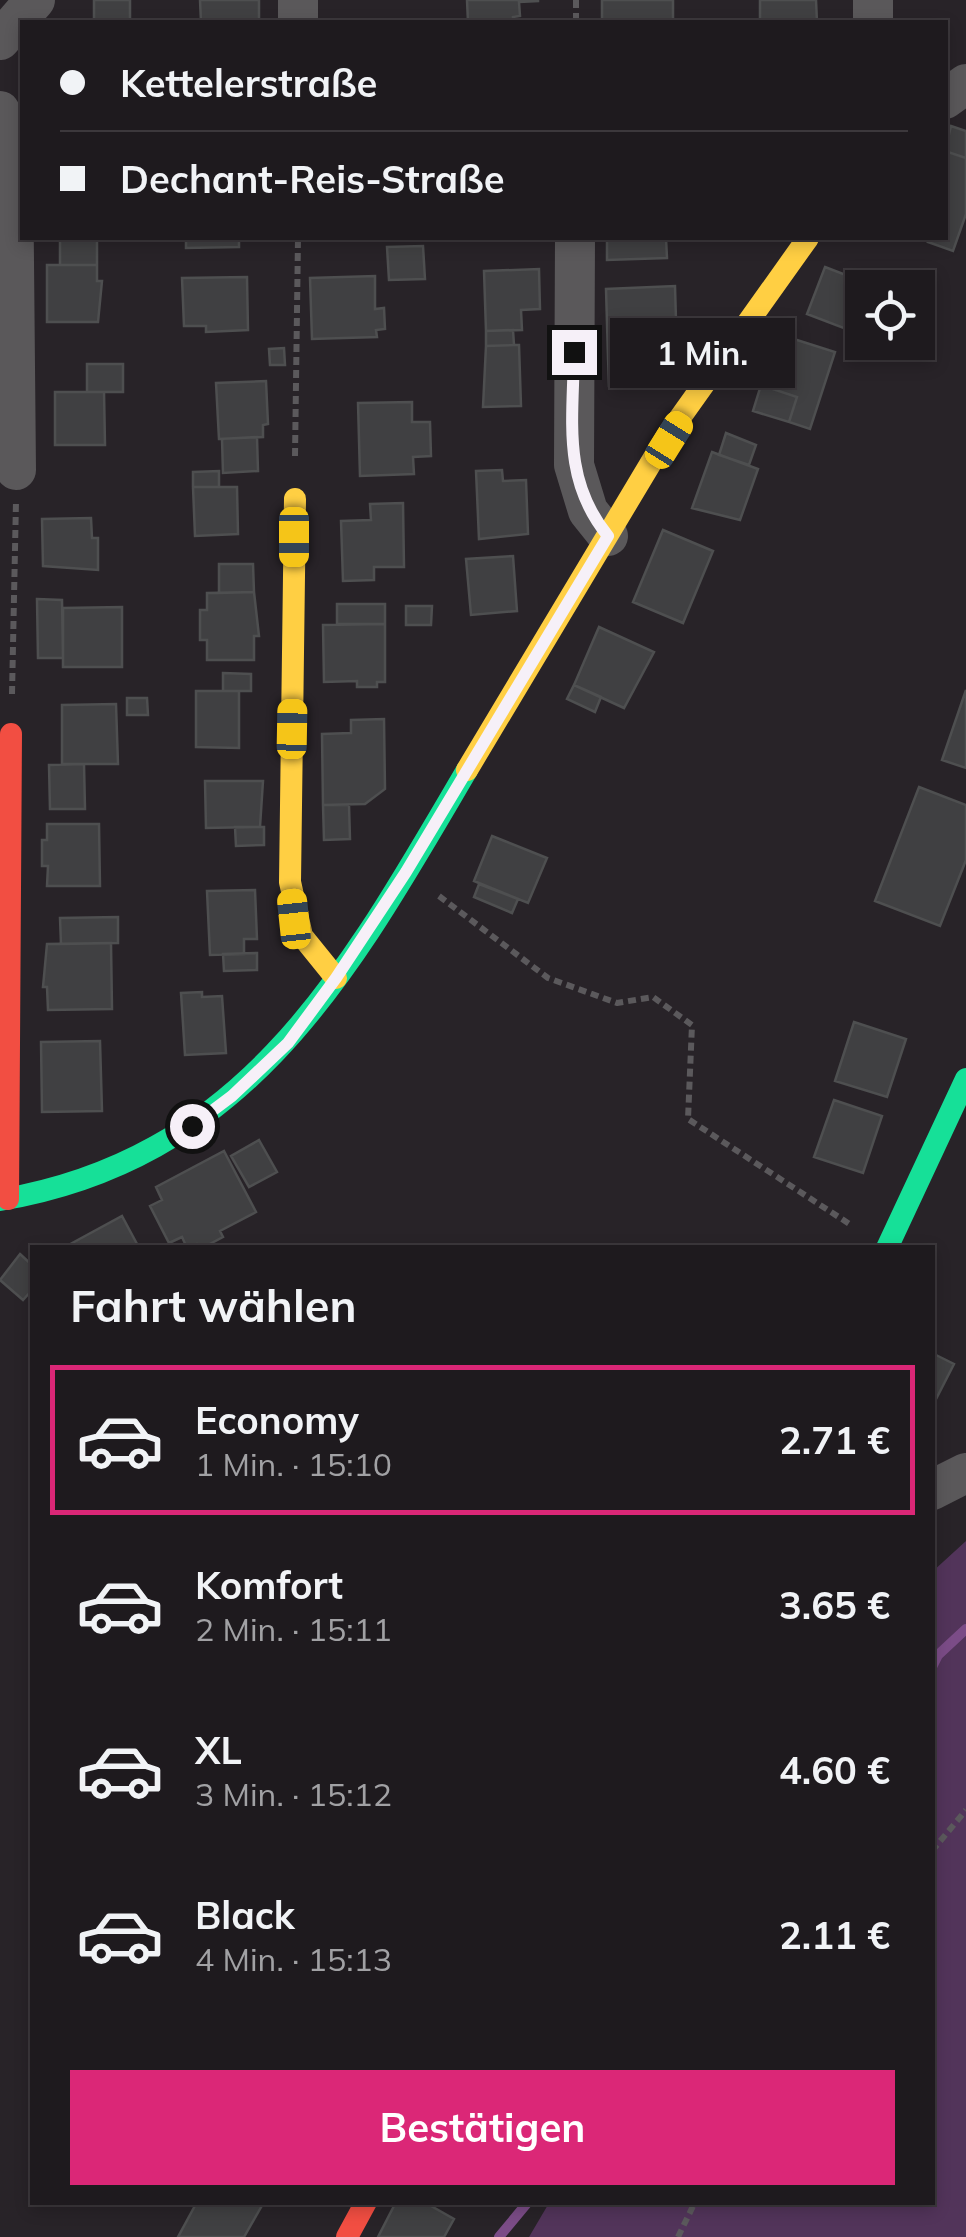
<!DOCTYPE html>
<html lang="de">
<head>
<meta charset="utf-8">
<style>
	:root { --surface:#1e1a1e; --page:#2b272b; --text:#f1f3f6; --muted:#a1a1a4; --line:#3c383c; --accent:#db2777 }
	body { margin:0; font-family:Mulish,sans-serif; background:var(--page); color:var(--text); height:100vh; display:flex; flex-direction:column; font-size:38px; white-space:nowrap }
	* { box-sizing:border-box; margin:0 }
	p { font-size:32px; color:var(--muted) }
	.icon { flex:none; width:55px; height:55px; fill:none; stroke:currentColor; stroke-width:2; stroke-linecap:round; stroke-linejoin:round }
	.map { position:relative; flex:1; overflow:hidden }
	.side { position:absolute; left:30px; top:1245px; width:905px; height:960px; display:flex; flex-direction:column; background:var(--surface); border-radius:0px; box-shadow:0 5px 15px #0003,0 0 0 2px var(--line) }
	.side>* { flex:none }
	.top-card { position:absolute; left:20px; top:20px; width:928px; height:220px; border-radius:0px; box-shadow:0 5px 15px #0003,0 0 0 2px var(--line); display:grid; align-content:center; height:220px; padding:0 40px; background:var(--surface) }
	.tools { position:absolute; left:845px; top:270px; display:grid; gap:20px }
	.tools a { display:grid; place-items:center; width:90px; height:90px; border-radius:0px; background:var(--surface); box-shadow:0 5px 15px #0003,0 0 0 2px var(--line); font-size:50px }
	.end { position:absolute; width:45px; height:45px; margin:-22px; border:12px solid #f6f0f8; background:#111; box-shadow:0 0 0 5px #111 }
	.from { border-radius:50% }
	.bubble { position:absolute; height:70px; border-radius:0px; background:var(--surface); box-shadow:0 5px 15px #0003,0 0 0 2px var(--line); font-size:32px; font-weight:700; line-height:70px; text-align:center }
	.car { position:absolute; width:30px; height:60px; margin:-30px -15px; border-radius:12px; box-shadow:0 0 8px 2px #0007; background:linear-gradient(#f5c518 24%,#345 0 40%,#f5c518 0 76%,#345 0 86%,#f5c518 0) }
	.top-card b { display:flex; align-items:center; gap:35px; height:95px; font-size:38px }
	.top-card b+b { border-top:2px solid var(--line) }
	.top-card i { width:25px; height:25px; background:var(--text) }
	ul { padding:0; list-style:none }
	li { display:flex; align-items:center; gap:30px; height:150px; margin:0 20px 15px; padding:0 20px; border:5px solid transparent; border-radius:0px }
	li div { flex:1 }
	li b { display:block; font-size:38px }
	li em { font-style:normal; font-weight:700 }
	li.selected { border-color:var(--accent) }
	li>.icon { width:90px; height:90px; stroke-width:1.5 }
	h2 { padding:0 40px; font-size:45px; line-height:120px }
	.action { display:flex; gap:20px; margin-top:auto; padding:20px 40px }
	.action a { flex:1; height:115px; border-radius:0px; background:var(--accent); color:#fff; font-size:40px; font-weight:700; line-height:115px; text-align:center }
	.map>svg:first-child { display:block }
	.green { fill:#52345a }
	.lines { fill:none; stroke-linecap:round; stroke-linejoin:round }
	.stream { stroke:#7b4c87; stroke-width:10 }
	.building { fill:#404042; stroke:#4e4f50; stroke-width:2.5 }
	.path { stroke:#5b595c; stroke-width:6; stroke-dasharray:8 5; stroke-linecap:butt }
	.street { stroke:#5a585a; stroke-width:40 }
	.fast { stroke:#16e098; stroke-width:22 }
	.slow { stroke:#ffcf43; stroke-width:22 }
	.jam { stroke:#f24e42; stroke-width:22 }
	.route { stroke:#f6f0f8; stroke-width:12 }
</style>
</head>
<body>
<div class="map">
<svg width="966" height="2237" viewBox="0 0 966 2237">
	<rect width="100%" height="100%" fill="#282328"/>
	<path class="green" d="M966 1541V2237H529L549 2203 932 2202V1572Z"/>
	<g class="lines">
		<path class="stream" d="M932 1667 938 1655 966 1629
			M499 2237 528 2202"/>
	</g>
	<path class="building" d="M94 0H130V22H94Z
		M200 0H259V22H201Z
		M467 0H538V1L519 2 520 16 513 17V22H468Z
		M602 0H673V22H602Z
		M760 0H816L817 22H760Z
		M951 126 966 131V158L945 151Z
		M945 151 966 158V214L953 251 928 242 930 238H945Z
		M186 238H239V247L186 248Z
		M607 238H666L667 258 607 260Z
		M60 240H97V265H60Z
		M423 246 425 279 389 280 387 247Z
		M47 265H97V281H102L98 322H47Z
		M825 267 872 285 862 288V310L854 332 807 314Z
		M539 269 540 309 521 310 522 330 486 331 484 271Z
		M375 276V309L384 308 385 329 376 330 377 337 312 339 310 278Z
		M247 277 248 330 206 332V326H184L182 278Z
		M675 286 677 355 608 357 606 289Z
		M513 330 514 345 486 346V331Z
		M778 334 835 352 810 429 789 422 797 397 761 385Z
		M514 345H519L521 406 483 407 486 346Z
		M284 348 285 365H270L269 349Z
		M649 356 650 384 609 386 608 357Z
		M87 364H123V392H87Z
		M266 381 268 424 263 425V437L219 439 216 383Z
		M761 385 797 397 789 422 753 411Z
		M55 392H104L105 445H55Z
		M412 402V422H430L431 456 413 457 414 474 360 476 358 403Z
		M726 433 756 445 749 465 719 455Z
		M257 437 258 471 223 473 222 439Z
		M712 452 758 469 740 520 692 508Z
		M502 470 503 481 526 480 528 534 479 539 476 471Z
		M219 471V487H193V472Z
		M193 487H237L238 534 195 536Z
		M403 503 404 567H374V580L343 581 341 521 371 520 370 504Z
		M91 518 92 538H98V570L43 566 42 519Z
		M663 530 713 551 683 623 633 602Z
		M513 556 517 611 471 615 466 559Z
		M219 564H253L254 592 219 593Z
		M254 592 259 636H254V660H207V640H200V610H207V593Z
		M37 599 62 600 63 658H38Z
		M337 604H385V624H337Z
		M406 606H432L431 625H406Z
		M122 607V667H63V608Z
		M385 624V682H377V687H357V681L324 682 323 625Z
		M599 627 654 652 624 708 574 685Z
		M223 673 251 674V691H223Z
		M574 685 601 697 595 712 567 699Z
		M966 690V768L942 760Z
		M196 691H239V748L196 747Z
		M127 698H147L148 715H127Z
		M116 704 118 764H62V705Z
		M384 719 385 789 365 804 323 805 322 734 351 733V720Z
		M84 764 85 809H50L49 765Z
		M205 781H263L260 827 206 828Z
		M919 787 966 805V860L940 926 875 901Z
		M323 805H349L350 839 324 840Z
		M47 824H99L100 886H47L48 866H42V840H47Z
		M235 827H264V845L236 846Z
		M492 836 547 858 528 903 474 881Z
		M479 884 518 899 512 913 474 897Z
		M255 890 257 939H244V954L210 955 207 891Z
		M118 917V943L61 944 60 918Z
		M111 943 112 1009 48 1010 47 987H43L47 944Z
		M257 953V970L224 971 223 954Z
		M202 992V997L222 996 226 1053 185 1055 181 993Z
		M854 1022 906 1039 887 1097 835 1081Z
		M100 1041 102 1111 42 1112 41 1042Z
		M834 1100 882 1116 863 1173 814 1157Z
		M259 1140 277 1172 249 1187 231 1156Z
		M224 1151 256 1212 220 1231 223 1237 202 1248 197 1244 187 1248 182 1237 169 1243 150 1206 162 1200 156 1187Z
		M122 1216 137 1244 133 1248H63Z
		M20 1254 32 1265V1290L23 1300 0 1280Z
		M932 1353 954 1364 932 1407Z
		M197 2202H264L244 2237H178Z
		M396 2202H424L454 2219 444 2237H378Z"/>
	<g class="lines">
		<path class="path" d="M576 0V22
			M295 456 298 238
			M12 694 16 501
			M439 896 548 978 617 1003 653 997 692 1025 688 1119 851 1225
			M932 1851 966 1810
			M678 2237 695 2202"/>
		<path class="street" d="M873 0V22
			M298 22V0
			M0 40 35 0
			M945 99 966 84
			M0 111 13 158 16 470
			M575 238 574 465 588 511 608 536
			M932 1490 966 1473"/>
		<path class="fast" d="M0 1200C249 1158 350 969 467 770
			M887 1248 966 1079"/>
		<path class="slow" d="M295 499 290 882 302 936 336 978
			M467 770 667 436 808 238"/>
		<path class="jam" d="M8 1199 11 734
			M347 2237 366 2202"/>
	</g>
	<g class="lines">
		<path class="route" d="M192 1126 232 1096 288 1043 336 978 406 872 608 536C562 480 573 421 574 352"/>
	</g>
</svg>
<div class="tools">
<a><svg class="icon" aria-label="locate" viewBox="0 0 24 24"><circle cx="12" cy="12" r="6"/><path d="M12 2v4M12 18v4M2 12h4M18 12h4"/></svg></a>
</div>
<i class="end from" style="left:192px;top:1126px"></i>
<i class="end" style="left:574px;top:352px"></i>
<div class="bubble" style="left:610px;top:318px;width:185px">1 Min.</div>
<i class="car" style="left:669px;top:440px;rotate:32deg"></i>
<i class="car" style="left:294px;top:537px;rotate:180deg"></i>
<i class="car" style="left:292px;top:729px;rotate:1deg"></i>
<i class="car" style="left:294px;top:919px;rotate:354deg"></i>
<div class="top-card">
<b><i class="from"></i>Kettelerstraße</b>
<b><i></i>Dechant-Reis-Straße</b>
</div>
<section class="side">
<h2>Fahrt wählen</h2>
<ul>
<li class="selected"><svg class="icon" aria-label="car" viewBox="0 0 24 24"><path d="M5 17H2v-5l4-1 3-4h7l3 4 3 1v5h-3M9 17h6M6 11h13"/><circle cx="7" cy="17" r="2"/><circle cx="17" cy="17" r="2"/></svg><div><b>Economy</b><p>1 Min. · 15:10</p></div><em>2.71 €</em></li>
<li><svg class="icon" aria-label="car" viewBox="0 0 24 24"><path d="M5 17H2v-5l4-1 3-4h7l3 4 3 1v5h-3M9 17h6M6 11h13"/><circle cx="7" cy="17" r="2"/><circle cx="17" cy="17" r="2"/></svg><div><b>Komfort</b><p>2 Min. · 15:11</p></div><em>3.65 €</em></li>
<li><svg class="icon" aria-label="car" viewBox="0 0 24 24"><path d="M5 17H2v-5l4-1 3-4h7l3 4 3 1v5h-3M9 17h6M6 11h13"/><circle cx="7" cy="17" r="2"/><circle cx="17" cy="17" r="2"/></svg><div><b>XL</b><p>3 Min. · 15:12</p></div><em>4.60 €</em></li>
<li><svg class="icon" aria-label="car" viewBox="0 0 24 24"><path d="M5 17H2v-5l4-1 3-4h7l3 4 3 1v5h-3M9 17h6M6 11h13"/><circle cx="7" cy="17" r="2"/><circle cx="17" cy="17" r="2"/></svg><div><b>Black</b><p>4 Min. · 15:13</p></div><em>2.11 €</em></li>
</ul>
<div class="action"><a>Bestätigen</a></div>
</section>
</div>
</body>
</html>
